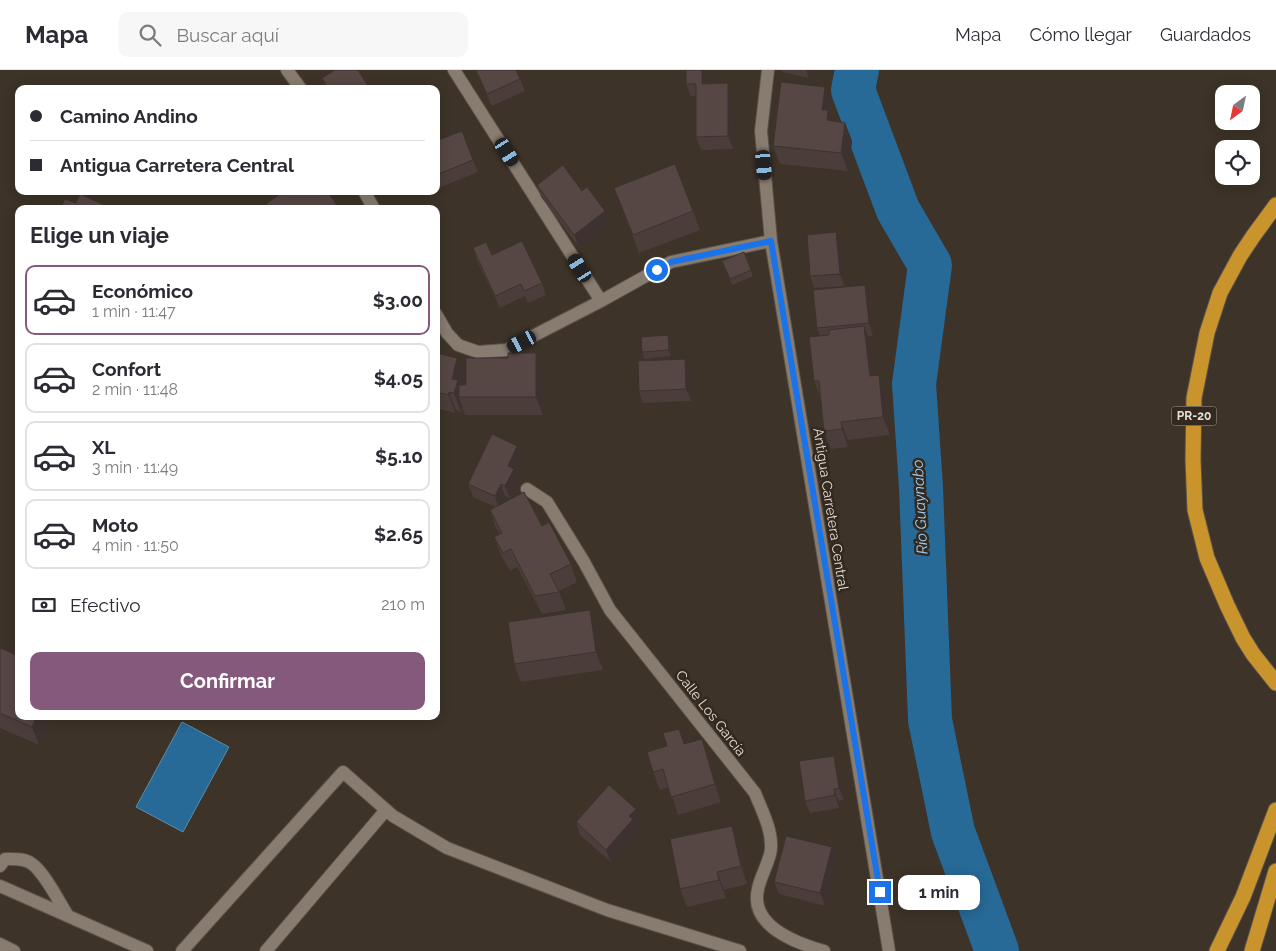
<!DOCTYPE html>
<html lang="es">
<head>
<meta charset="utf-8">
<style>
	:root { --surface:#fff; --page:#f7f7f7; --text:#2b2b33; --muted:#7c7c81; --line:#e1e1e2; --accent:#85597b }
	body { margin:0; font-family:Raleway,sans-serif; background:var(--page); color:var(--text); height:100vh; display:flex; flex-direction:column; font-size:19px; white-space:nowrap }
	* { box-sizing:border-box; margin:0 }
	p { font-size:16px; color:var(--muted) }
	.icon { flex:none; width:28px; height:28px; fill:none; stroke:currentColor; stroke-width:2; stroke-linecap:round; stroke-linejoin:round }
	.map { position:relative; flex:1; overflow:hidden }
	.sheet { position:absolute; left:15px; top:135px; width:425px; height:515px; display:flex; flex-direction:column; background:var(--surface); border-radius:10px; box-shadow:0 2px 12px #0003 }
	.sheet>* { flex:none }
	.banner { position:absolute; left:15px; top:15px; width:425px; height:110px; border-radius:10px; box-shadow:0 2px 12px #0003; display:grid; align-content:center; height:110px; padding:0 15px; background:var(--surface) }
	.needle { width:32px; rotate:213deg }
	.tools { position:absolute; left:1215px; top:15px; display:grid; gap:10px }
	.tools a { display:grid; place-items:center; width:45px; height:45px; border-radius:10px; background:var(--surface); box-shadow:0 2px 12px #0003; font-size:25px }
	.end { position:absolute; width:22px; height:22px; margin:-11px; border:6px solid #1a73e8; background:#fff; box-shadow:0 0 0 2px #fff }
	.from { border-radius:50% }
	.bubble { position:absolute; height:35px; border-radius:10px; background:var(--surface); box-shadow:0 2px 12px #0003; font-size:16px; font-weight:700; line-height:35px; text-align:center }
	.car { position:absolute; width:15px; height:30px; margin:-15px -8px; border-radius:6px; box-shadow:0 0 4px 1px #0007; background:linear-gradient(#222 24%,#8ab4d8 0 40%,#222 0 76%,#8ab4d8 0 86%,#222 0) }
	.banner b { display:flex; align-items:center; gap:18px; height:48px; font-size:19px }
	.banner b+b { border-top:1px solid var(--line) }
	.banner i { width:12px; height:12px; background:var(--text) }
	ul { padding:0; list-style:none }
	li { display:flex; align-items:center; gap:15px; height:70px; margin:0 10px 8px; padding:0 5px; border:2px solid var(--line); border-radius:10px }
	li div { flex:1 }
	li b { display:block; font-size:19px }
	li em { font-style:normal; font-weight:700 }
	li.selected { border-color:var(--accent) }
	li>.icon { width:45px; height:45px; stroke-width:1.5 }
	h2 { padding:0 15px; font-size:22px; line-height:60px }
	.pay { display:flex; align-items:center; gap:12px; height:55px; padding:0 15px; font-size:19px }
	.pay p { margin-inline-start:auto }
	.action { display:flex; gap:10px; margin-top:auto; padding:10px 15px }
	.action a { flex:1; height:58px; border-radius:10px; background:var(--accent); color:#fff; font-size:20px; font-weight:700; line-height:58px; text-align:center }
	header { display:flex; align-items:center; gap:30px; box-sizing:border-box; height:70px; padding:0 25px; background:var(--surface); border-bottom:1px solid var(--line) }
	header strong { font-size:24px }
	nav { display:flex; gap:28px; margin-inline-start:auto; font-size:18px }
	.search { width:350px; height:45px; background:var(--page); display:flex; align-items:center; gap:12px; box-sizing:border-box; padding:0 18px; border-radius:10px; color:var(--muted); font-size:19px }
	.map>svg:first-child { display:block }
	.water { fill:#276997; stroke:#608caa }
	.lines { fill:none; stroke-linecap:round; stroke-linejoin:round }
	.river { stroke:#276997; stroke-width:44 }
	.minor-casing { stroke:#5a5249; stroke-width:14 }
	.highway-casing { stroke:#5a5249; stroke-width:17 }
	.minor { stroke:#887c70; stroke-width:12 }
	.highway { stroke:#c9942c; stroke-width:15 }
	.wall { fill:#4b3d3a }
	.shaded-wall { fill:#3d3230 }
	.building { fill:#574744; stroke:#3d3230 }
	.route { stroke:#1a73e8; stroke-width:6 }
	.labels { text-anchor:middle; stroke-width:5; stroke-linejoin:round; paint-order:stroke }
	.shield { fill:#33291f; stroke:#b0a8a0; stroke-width:1 }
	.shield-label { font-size:12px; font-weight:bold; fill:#e5dfd8 }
	.street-label { font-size:14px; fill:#e5dfd8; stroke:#33291f }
	.water-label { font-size:15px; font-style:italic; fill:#9dcff7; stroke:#33291f }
</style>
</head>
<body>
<header>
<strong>Mapa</strong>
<div class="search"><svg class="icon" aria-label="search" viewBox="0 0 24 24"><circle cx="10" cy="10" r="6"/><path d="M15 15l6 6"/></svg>Buscar aquí</div>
<nav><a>Mapa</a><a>Cómo llegar</a><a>Guardados</a></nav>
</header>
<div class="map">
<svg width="1276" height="881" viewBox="0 0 1276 881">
	<rect width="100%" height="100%" fill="#3d3328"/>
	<path class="water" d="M182 652 229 677 183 762 136 737Z"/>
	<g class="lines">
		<path class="river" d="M857 0 853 20 898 140 930 195 914 314 921 417 930 650 953 762 997 881"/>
		<defs>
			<path id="minor" d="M287 0 301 19
				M454 0 601 231
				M768 0 761 61 771 171 889 881
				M364 121 374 139
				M436 244 447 263 458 275 478 282 506 280 601 231 671 192 771 171
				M527 419 547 432 584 492 610 540 755 723C762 741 772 759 771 778 771 789 760 807 758 819 749 856 796 873 824 881
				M0 796 5 789C14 789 25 788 32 794 45 803 59 832 68 846
				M0 816 147 881
				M0 874 14 881
				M182 881 343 702 393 746 447 778 607 840 740 881
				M266 881 386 740"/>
			<path id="highway" d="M1276 135 1254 165 1240 186 1220 223 1207 263 1194 328 1193 390 1195 440 1207 488 1227 535 1243 568 1253 584 1276 613
				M1217 881 1243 827 1276 740
				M1252 881 1276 801"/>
		</defs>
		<use href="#minor" class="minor-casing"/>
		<use href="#highway" class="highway-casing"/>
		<use href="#minor" class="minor"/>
		<use href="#highway" class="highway"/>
	</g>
	<path class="wall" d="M475 0H516L525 21 492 36Z
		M781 0H810L809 8 782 2Z
		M706 5V13L732 25 733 79 701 80 696 67V26H691L686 14Z
		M322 8 329 19H326Z
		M831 35 830 46 832 51 845 53 852 71 848 101 780 94 773 76Z
		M436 71 473 90 478 102 436 119Z
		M537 115 582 121 610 153 579 177 541 127Z
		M614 118 693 141 700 160 639 183Z
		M841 175 844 216 814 218 810 206Z
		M473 178 492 185 542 213 546 225 528 233 525 226 500 238 477 191Z
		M744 182 753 206 732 215 724 197Z
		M870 227 873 266H868L871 274 874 305 885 323 890 365 848 370V377L831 379 824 361 821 329 814 311 820 266 817 258Z
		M668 265 670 271 671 286 644 289 642 282Z
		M436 283 457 288 464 306 461 315 542 301 543 345H465L462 337 461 342 456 340 455 343 436 338Z
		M689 302 691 331 643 333 639 321Z
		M517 376 522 389 515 403 518 411 510 428 505 426 502 433 542 456 571 494 577 512 559 521 566 540 542 544 517 497 510 501 501 485 494 467 500 464 496 458 490 440 495 437 473 427 468 414Z
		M597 558 603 600 521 612 514 594Z
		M0 578 52 646 39 675 0 658Z
		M702 669 708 687 721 732 678 745 669 717 660 720 653 702 685 674Z
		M839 698 844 730 838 731 839 738 810 743 805 731Z
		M640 751 636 756 638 762 611 792 580 765 576 752Z
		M739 774 747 814 724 820 726 828 687 837 680 819Z
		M837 789 825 836 779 824 774 812Z"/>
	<path class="shaded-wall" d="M702 0H704L706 5V26L702 14Z
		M806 0H810L809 8Z
		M728 13 732 25 733 79 728 66Z
		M825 17 831 35 830 46 835 58H829L822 40Z
		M845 53 852 71 848 101 841 83Z
		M605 141 610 153 579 177 574 165Z
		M836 162 841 175 844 216 840 204Z
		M865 215 870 227 873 266 869 253Z
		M864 256 871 274 876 324 870 306Z
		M668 265 670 271 671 286 669 280Z
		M536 283 542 301 543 345 536 327Z
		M457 288 464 306 459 327 462 337 461 342 454 323 452 309Z
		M685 289 689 302 691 331 686 319Z
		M879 305 885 323 890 365 883 347Z
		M449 322 456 340 455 343 449 325Z
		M841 352 848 370V377L842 359Z
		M517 376 522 389 515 403 518 411 510 428 505 416 508 396Z
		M501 414 505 426 499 439 495 426Z
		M590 540 597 558 603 600 596 582Z
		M37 646H52L39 675 32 657Z
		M702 669 708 687 721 732 715 714Z
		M834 686 839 698 844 730 839 718Z
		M834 719 838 731 839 738 835 725Z
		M636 739 640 751 636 756 638 762 611 792 606 780 629 746Z
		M732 756 739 774 747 814 741 796Z
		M832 777 837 789 825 836 820 823Z
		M717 802 724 820 726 828 719 810Z"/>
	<path class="building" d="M335 0H358L370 19H329L322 8Z
		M476 0H516L520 9 487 24Z
		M686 0H702V14L728 13V66L696 67V14H686Z
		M781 12 825 17 822 40H828L827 50 845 53 841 83 773 76Z
		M462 61 473 90 436 105V71Z
		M675 94 693 141 633 165 614 118Z
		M563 95 582 121 587 117 605 141 574 165 537 115Z
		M284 121H327L340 139H269L266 134Z
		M80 124 109 137 108 139H60L65 129 76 133Z
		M836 162 840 204 810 206 807 165Z
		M522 171 542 213 524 221 521 214 495 226 473 178 486 172 492 185Z
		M744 182 751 200 730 209 722 191Z
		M865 215 869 253 817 258 813 220Z
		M864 256 870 306 879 305 883 347 841 352 842 359 824 361 819 311H814L809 267 829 265V260Z
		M668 265 669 280 642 282 641 267Z
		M436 283 457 288 452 309 458 310 454 323 449 322V325L436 322Z
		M508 283H536V327H459V315H466V288H508Z
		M685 289 686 319 639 321 638 291Z
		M492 364 517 376 508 396 514 399 505 416 501 414 495 426 468 414Z
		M524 422 542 456 549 452 571 494 550 504 559 522 535 526 511 479 503 483 494 467 502 463 490 440Z
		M590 540 596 582 514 594 508 552Z
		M0 578 19 586V646H37L32 657 0 643Z
		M679 659 684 674 702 669 715 714 671 727 663 699 653 702 647 682 667 676 663 663Z
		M834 686 839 718 834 719 835 725 805 731 799 691Z
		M609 715 636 739 629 746 633 749 606 780 576 752Z
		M732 756 741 796 717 802 719 810 680 819 670 769Z
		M786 766 832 777 820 823 774 812Z"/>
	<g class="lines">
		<path class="route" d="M657 200 671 192 771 171 880 822"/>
	</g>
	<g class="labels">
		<rect class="shield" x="1171.5" y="336.5" width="45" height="19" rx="4"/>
		<g class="shield-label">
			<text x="1194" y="350">PR-20</text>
		</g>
		<g class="street-label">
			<text transform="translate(831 439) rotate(81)" y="5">Antigua Carretera Central</text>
			<text transform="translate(711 643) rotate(52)" y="5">Calle Los García</text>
		</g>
		<g class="water-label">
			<text transform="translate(920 437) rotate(-93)" y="5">Río Guaynabo</text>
		</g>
	</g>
</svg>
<div class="tools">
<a><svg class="needle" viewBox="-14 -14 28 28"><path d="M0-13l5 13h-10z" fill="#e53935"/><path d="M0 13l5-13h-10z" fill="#7c7c81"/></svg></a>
<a><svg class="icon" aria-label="locate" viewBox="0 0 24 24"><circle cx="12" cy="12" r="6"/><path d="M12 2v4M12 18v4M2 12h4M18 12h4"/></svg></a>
</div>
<i class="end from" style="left:657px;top:200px"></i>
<i class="end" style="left:880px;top:822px"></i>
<div class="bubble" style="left:898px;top:805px;width:82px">1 min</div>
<i class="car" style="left:507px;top:82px;rotate:148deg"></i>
<i class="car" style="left:764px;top:95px;rotate:175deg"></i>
<i class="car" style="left:580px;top:198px;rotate:328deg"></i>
<i class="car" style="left:522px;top:272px;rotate:243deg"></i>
<div class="banner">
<b><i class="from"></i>Camino Andino</b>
<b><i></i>Antigua Carretera Central</b>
</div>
<section class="sheet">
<h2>Elige un viaje</h2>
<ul>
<li class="selected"><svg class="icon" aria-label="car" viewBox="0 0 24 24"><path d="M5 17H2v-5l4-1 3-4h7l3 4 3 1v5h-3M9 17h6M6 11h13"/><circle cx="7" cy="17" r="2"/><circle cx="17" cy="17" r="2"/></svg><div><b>Económico</b><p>1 min · 11:47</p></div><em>$3.00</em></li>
<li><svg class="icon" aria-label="car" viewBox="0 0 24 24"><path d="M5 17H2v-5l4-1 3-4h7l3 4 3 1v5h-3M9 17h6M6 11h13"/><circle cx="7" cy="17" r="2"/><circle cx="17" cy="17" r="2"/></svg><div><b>Confort</b><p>2 min · 11:48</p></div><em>$4.05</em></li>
<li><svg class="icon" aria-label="car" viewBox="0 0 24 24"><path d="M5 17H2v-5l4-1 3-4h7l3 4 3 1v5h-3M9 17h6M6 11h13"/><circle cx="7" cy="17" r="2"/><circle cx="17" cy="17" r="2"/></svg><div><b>XL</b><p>3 min · 11:49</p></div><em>$5.10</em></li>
<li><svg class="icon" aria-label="car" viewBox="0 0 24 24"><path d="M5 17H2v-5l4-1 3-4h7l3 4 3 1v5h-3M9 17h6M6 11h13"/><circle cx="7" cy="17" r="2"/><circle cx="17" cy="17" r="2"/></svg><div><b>Moto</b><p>4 min · 11:50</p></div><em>$2.65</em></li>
</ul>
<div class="pay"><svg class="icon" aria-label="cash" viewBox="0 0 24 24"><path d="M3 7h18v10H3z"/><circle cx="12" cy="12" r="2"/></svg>Efectivo<p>210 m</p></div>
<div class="action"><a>Confirmar</a></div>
</section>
</div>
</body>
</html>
